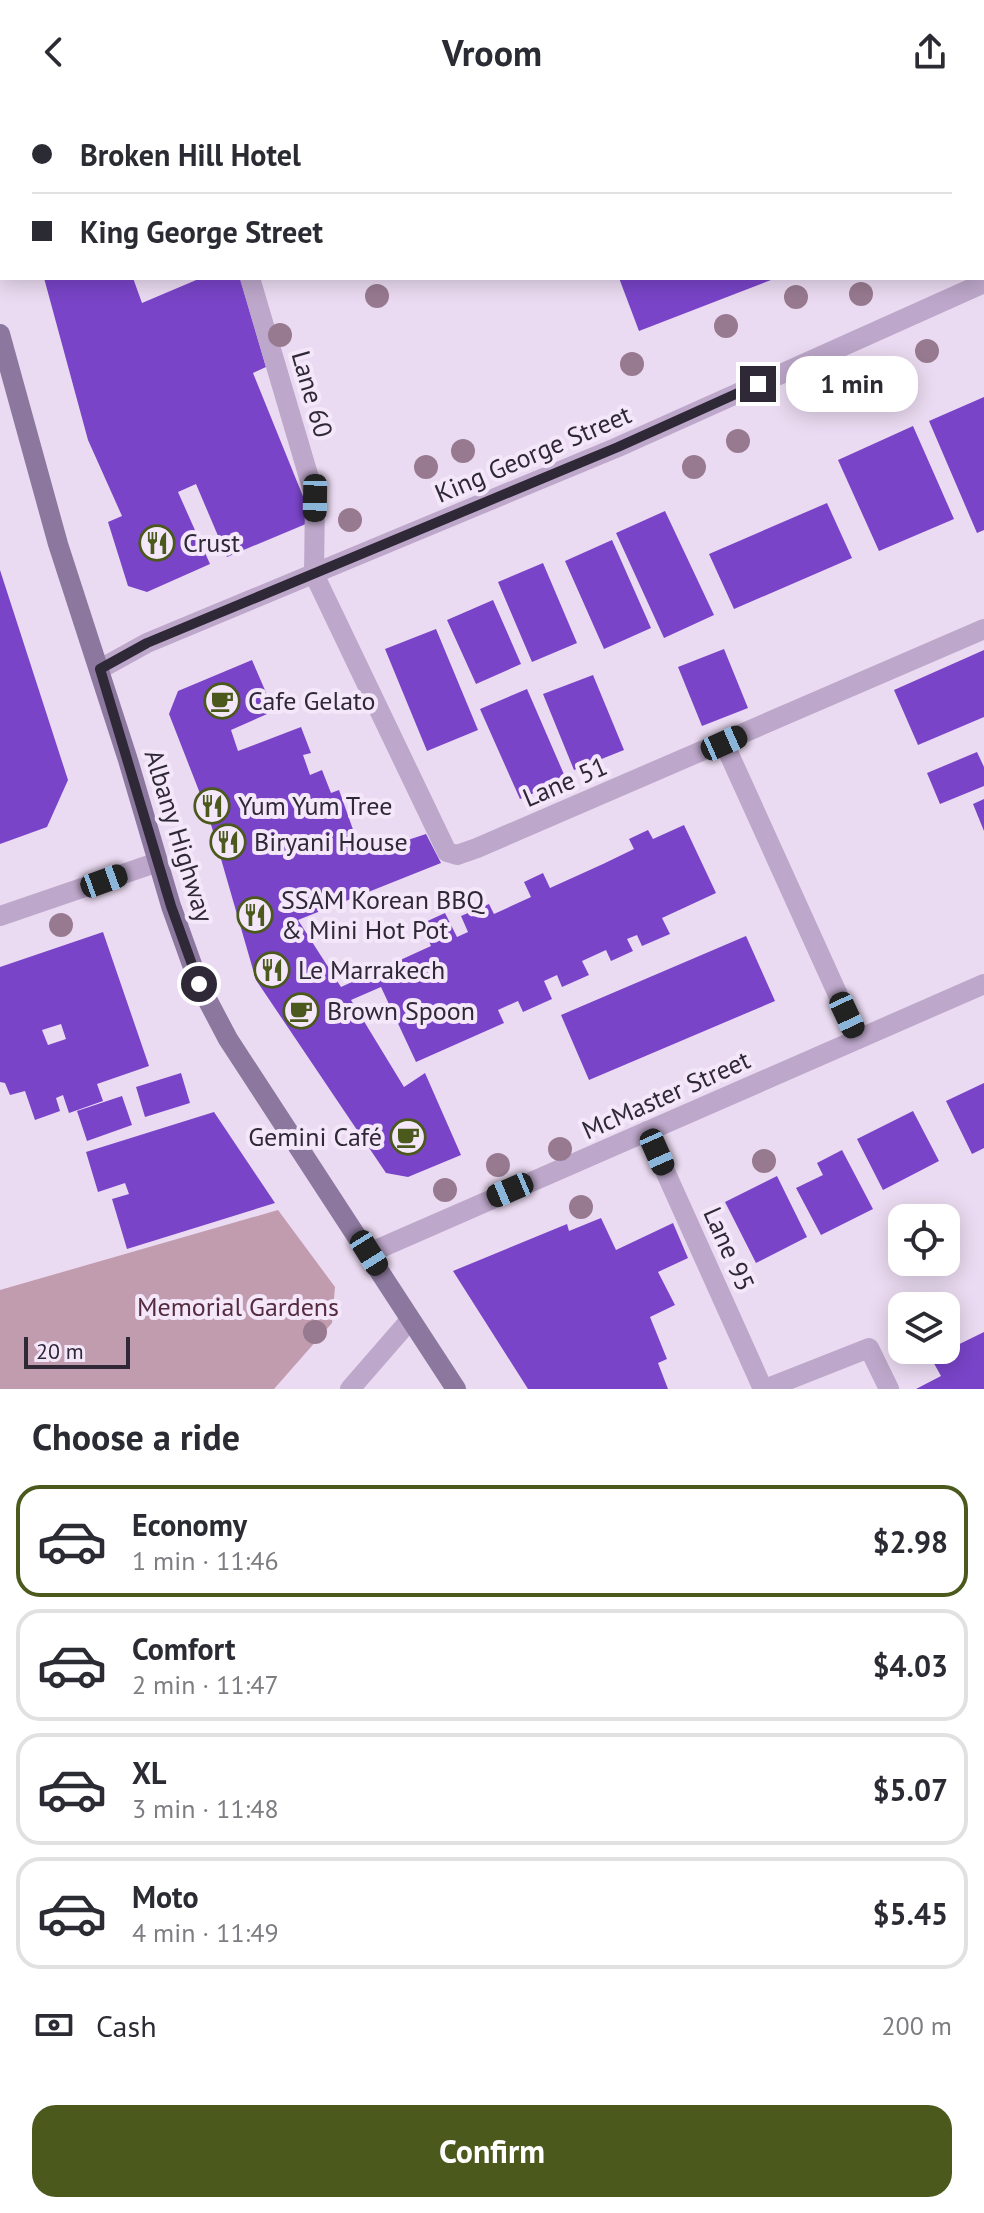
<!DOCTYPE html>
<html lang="en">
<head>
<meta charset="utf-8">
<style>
	:root { --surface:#fff; --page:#f2f2f3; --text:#2b2b33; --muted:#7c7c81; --line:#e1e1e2; --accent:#4b591c }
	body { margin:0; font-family:"PT Sans",sans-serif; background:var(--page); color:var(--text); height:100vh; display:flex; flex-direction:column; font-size:30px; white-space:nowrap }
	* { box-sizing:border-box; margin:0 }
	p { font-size:26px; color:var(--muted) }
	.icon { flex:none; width:44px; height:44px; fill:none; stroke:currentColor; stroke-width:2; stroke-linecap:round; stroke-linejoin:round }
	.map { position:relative; height:1285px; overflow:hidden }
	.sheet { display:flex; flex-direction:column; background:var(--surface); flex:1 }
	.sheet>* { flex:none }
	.hud { position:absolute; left:0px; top:0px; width:984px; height:176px; box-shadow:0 4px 20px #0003; display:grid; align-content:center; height:176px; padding:0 32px; background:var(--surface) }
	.controls { position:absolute; left:888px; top:1100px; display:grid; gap:16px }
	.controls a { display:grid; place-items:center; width:72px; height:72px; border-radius:16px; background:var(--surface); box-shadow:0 4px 20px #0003; font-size:40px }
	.scale { position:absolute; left:24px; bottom:20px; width:106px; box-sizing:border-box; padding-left:8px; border:4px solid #2f2837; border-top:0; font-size:22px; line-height:28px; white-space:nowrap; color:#2f2837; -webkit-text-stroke:6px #f4e7fa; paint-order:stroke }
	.end { position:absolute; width:36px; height:36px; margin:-18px; border:10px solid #2f2837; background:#fff; box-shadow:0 0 0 4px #fff }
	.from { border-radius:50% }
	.bubble { position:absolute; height:56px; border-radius:24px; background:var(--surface); box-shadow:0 4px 20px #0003; font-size:26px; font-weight:600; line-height:56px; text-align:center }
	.car { position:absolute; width:24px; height:48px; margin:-24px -12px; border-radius:10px; box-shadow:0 0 6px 2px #0007; background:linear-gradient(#222 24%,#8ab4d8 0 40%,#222 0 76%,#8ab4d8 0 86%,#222 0) }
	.hud b { display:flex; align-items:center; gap:28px; height:76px; font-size:30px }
	.hud b+b { border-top:2px solid var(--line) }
	.hud i { width:20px; height:20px; background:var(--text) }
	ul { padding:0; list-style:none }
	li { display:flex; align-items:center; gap:24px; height:112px; margin:0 16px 12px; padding:0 16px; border:4px solid var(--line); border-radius:24px }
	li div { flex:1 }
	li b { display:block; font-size:30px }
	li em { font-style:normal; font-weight:600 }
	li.on { border-color:var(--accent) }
	li>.icon { width:72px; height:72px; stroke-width:1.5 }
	h2 { padding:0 32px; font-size:36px; line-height:96px }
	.pay { display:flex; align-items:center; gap:20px; height:88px; padding:0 32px; font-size:30px }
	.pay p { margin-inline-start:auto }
	.button { display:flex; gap:16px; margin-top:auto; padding:16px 32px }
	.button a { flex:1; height:92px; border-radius:24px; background:var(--accent); color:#fff; font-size:32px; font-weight:600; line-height:92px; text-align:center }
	header { display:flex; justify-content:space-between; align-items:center; height:104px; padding:0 32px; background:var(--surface); font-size:36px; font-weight:600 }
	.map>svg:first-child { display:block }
	.green { fill:#c19bae }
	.building { fill:#7944c8; fill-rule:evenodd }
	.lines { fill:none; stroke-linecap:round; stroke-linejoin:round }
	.service { stroke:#bda7ca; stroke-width:20 }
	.minor { stroke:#bda7ca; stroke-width:20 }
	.secondary { stroke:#8c789e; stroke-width:20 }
	.tree { fill:#987a90 }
	.route { stroke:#2f2837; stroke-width:10 }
	.labels { text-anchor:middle; stroke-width:8; stroke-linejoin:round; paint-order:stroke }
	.street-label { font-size:26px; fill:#2f2837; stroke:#f4e7fa }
	.poi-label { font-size:26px; fill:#2f2837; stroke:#f4e7fa; text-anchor:start }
	.park-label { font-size:26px; fill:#552b3f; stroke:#f4e7fa }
</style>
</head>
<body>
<header><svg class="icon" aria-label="back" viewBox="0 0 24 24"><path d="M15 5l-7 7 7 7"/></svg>Vroom<svg class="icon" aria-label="share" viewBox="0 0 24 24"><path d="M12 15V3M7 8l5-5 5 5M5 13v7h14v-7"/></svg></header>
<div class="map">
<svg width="984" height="1285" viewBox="0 0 984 1285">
	<rect width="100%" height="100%" fill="#ebdbf2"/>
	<path class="green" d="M278 1106 335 1183 332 1219 274 1285H0V1186Z"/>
	<path class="building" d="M44 174H133L142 199 201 174H240L266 263 253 269 313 417 227 453 196 380 178 388 210 460 147 488 128 482 108 418 122 412 88 336Z
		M619 174H776L639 227Z
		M984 293V426L977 429 929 317Z
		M913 322 954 415 879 447 838 356Z
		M827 399 852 454 734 505 709 450Z
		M665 407 714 511 664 534 616 429Z
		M612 436 651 524 604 545 565 457Z
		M543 459 577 539 532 558 498 478Z
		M0 466 68 676 47 723 0 740Z
		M493 496 521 560 476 580 447 516Z
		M436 525 478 626 427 647 385 545Z
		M724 545 748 604 702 622 678 563Z
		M984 546V613L918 641 894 586Z
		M252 556 274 607 231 626 238 647 301 623 311 649 303 651 310 671 322 666 331 689 339 686 362 751 426 730 441 759 298 816 341 883 431 842 421 820 445 809 457 833 468 828 461 812 489 800 494 810 531 793 524 778 543 769 550 784 603 760 634 745 629 735 648 726 653 735 684 721 716 789 662 814 670 830 642 842 637 831 627 835 633 847 611 857 606 846 582 857 589 871 562 883 557 871 544 877 552 895 523 908 518 897 498 906 504 919 416 958 381 883 351 896 404 983 425 969 461 1051 408 1073 386 1069 256 876 208 710 169 610 178 587Z
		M593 571 624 646 574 666 543 590Z
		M527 585 566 675 520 695 480 605Z
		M977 648 984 663V682L940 700 927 669Z
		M984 695V727L973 700Z
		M103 828 149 962 97 980 103 997 69 1009 63 991 56 994 60 1007 35 1016 25 987 10 991 5 979 0 978V863ZM61 920 66 935 48 941 42 926Z
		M746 832 775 897 589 976 561 911Z
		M181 969 190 999 145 1013 136 983Z
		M984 979V1044L972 1050 946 997Z
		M122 992 132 1021 87 1037 77 1007Z
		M913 1007 939 1057 883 1086 857 1035Z
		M214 1008 275 1099 127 1145 112 1095 129 1090 125 1079 98 1088 86 1048Z
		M842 1046 873 1105 821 1131 796 1084 823 1071 817 1059Z
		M777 1072 807 1133 756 1159 725 1098Z
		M601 1114 616 1146 673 1119 688 1154 658 1168 675 1201 650 1213 667 1255 658 1259 668 1285H528L453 1167 567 1120 569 1127Z
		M984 1228V1285H916L941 1272 931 1254Z"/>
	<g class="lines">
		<path class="service" d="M184 0 185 2
			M250 174 315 394 314 470 447 748 457 751 477 744 984 525
			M724 639 858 935
			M647 1027 763 1285
			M765 1285 869 1244 889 1285"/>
		<path class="minor" d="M100 565 147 539 618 343 984 179
			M0 812 158 758
			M369 1149 984 880
			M350 1285 410 1216"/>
		<path class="secondary" d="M0 230 58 440 128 656 171 802 199 880 228 935 456 1285"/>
	</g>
	<g class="tree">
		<circle cx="861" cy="190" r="12"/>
		<circle cx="377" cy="192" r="12"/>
		<circle cx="796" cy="193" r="12"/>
		<circle cx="726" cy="222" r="12"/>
		<circle cx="280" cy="231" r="12"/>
		<circle cx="927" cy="247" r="12"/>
		<circle cx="632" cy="260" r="12"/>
		<circle cx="872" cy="278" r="12"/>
		<circle cx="836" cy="293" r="12"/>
		<circle cx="738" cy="337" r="12"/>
		<circle cx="463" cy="347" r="12"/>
		<circle cx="426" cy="363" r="12"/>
		<circle cx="694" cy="363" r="12"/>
		<circle cx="350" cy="416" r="12"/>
		<circle cx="61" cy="821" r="12"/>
		<circle cx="560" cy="1045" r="12"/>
		<circle cx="764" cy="1057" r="12"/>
		<circle cx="498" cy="1061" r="12"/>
		<circle cx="445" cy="1086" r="12"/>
		<circle cx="581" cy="1103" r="12"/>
		<circle cx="315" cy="1228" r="12"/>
	</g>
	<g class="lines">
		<path class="route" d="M199 880 171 802 100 565 147 539 618 343 758 280"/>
	</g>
	<defs>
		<symbol id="restaurant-ring" viewBox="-11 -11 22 22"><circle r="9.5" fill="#f4e7fa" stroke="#4b591c" stroke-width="1.5"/><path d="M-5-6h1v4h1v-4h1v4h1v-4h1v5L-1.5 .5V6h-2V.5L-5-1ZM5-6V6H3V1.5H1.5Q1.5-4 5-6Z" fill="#4b591c"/></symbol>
		<symbol id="cafe-ring" viewBox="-11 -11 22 22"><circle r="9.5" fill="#f4e7fa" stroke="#4b591c" stroke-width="1.5"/><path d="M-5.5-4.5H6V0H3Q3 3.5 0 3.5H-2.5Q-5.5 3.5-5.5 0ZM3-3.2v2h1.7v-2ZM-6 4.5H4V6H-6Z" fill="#4b591c"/></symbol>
	</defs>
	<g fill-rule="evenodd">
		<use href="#restaurant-ring" x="137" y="419" width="40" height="40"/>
		<use href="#cafe-ring" x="202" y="577" width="40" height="40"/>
		<use href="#restaurant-ring" x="192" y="682" width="40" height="40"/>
		<use href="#restaurant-ring" x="208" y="718" width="40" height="40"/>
		<use href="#restaurant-ring" x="235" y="791" width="40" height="40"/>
		<use href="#restaurant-ring" x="252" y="846" width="40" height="40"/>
		<use href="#cafe-ring" x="281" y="887" width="40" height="40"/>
		<use href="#cafe-ring" x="388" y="1013" width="40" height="40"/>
	</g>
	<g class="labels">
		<g class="street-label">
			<text transform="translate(312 290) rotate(74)" y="9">Lane 60</text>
			<text transform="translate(533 350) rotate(-23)" y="9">King George Street</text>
			<text transform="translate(565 678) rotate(-23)" y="9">Lane 51</text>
			<text transform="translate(179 732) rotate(73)" y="9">Albany Highway</text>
			<text transform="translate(666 991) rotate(-24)" y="9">McMaster Street</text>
			<text transform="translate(729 1145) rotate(66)" y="9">Lane 95</text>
		</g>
		<g class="poi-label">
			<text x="183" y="448">Crust</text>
			<text x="248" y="606">Cafe Gelato</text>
			<text x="238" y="711">Yum Yum Tree</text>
			<text x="254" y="747">Biryani House</text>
			<text x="281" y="805">SSAM Korean BBQ<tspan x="281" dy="30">&amp; Mini Hot Pot</tspan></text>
			<text x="298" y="875">Le Marrakech</text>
			<text x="327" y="916">Brown Spoon</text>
			<text x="382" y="1042" text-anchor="end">Gemini Café</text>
		</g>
		<g class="park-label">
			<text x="238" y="1212">Memorial Gardens</text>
		</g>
	</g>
</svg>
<div class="controls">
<a><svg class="icon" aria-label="locate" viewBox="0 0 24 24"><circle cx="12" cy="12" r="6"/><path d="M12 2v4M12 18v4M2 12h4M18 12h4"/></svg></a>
<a><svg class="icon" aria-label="layers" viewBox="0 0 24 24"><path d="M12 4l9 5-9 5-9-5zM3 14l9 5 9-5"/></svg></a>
</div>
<div class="scale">20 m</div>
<i class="end from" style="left:199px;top:880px"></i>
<i class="end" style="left:758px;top:280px"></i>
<div class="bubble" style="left:786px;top:252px;width:132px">1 min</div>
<i class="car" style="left:315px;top:394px;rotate:181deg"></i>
<i class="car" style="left:724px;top:639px;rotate:66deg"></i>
<i class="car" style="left:104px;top:777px;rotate:70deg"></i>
<i class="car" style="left:847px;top:911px;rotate:155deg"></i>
<i class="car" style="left:657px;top:1048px;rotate:156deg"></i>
<i class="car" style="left:510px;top:1086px;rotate:247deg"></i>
<i class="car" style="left:369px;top:1149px;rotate:148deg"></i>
<div class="hud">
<b><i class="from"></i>Broken Hill Hotel</b>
<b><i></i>King George Street</b>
</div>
</div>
<section class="sheet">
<h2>Choose a ride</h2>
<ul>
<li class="on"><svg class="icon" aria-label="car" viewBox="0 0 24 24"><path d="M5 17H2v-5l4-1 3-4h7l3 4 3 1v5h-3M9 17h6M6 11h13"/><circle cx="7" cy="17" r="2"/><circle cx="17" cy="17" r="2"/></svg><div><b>Economy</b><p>1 min · 11:46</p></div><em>$2.98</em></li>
<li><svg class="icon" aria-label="car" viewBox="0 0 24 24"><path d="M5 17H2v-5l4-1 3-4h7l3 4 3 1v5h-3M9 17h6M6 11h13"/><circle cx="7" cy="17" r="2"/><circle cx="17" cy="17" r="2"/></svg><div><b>Comfort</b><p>2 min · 11:47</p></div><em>$4.03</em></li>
<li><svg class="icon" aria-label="car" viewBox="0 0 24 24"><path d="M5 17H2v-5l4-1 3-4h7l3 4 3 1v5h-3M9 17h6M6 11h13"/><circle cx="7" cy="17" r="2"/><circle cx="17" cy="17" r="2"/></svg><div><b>XL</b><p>3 min · 11:48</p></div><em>$5.07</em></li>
<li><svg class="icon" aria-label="car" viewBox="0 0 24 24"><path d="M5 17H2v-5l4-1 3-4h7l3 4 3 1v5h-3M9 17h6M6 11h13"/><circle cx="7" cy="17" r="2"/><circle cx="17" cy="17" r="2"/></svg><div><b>Moto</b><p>4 min · 11:49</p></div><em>$5.45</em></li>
</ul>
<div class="pay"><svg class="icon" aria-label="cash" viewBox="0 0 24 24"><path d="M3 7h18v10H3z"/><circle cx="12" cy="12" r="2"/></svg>Cash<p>200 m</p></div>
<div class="button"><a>Confirm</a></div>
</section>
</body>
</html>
